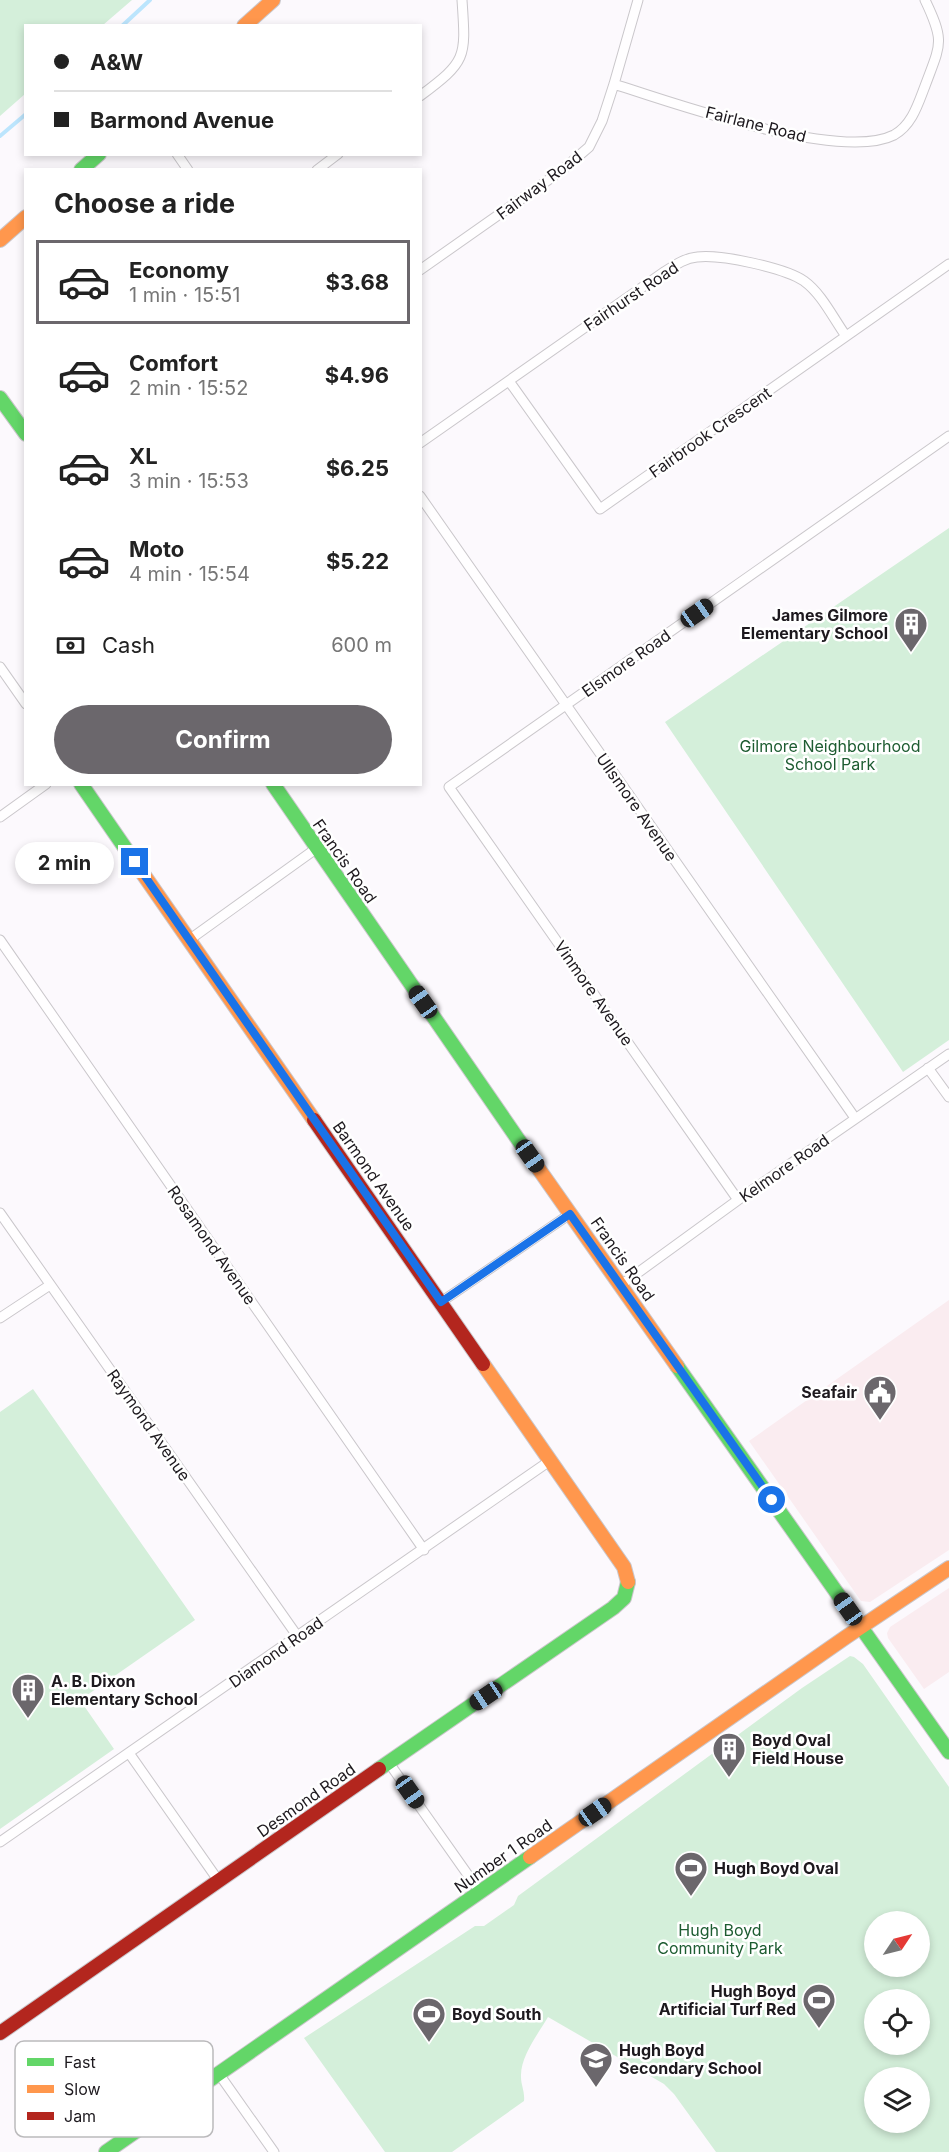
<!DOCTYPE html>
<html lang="en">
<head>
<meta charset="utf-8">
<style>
	:root { --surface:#fff; --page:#f2f2f2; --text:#222; --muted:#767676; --line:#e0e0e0; --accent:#6b676c }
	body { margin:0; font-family:Inter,sans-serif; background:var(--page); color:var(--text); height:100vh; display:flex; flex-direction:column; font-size:22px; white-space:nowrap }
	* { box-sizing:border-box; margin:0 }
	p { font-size:20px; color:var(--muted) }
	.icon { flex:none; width:33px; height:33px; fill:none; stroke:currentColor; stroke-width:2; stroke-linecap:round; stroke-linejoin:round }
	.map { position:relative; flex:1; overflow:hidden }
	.panel { position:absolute; left:24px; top:168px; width:398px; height:618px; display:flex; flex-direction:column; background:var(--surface); border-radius:0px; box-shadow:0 3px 9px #0003 }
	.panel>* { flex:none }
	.hud { position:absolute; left:24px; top:24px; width:398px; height:132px; border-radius:0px; box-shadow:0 3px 9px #0003; display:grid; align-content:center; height:132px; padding:0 30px; background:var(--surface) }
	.needle { width:39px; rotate:55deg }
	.buttons { position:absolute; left:864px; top:1911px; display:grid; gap:12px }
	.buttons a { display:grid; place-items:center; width:66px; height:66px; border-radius:50%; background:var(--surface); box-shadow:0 3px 9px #0003; font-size:30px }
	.end { position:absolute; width:27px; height:27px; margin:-14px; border:8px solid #1a73e8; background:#fff; box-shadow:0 0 0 3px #fff }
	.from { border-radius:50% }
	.bubble { position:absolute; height:42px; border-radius:21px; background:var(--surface); box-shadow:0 3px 9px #0003; font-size:20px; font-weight:700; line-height:42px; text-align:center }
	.car { position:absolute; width:18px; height:36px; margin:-18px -9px; border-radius:8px; box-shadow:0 0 4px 2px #0007; background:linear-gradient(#222 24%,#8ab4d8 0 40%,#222 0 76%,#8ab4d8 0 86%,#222 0) }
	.hud b { display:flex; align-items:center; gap:21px; height:57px; font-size:22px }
	.hud b+b { border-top:2px solid var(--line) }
	.hud i { width:15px; height:15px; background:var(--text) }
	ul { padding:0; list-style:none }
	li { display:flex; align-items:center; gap:18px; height:84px; margin:0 12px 9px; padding:0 18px; border:3px solid transparent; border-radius:0px }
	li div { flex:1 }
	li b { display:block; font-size:22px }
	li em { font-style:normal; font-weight:700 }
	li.active { border-color:var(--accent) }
	li>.icon { width:54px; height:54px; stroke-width:1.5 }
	h2 { padding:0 30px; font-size:27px; line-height:72px }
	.pay { display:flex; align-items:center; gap:15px; height:66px; padding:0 30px; font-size:22px }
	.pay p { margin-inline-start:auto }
	.button { display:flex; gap:12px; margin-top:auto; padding:12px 30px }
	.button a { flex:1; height:69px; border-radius:36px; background:var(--accent); color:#fff; font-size:24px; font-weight:700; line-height:69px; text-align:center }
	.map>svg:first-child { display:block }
	.commercial { fill:#faecf0 }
	.green { fill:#d4efda; fill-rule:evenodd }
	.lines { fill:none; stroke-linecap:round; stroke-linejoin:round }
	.stream { stroke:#bce5fd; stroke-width:4 }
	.street-casing { stroke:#cac7cb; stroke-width:11 }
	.fast-casing { stroke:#cac7cb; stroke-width:16 }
	.slow-casing { stroke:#cac7cb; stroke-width:16 }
	.jam-casing { stroke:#cac7cb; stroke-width:16 }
	.street { stroke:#fffeff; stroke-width:9 }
	.fast { stroke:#63d668; stroke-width:14 }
	.slow { stroke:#ff974d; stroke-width:14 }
	.jam { stroke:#b3261e; stroke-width:14 }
	.route { stroke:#1a73e8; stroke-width:8 }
	.labels { text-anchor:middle; stroke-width:5; stroke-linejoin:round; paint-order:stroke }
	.street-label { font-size:16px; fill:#1d191e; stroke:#fff }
	.poi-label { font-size:16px; font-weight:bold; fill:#1d191e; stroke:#fff; text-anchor:start }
	.park-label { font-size:16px; fill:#1d5c31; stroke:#fff }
	.key { fill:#fff; stroke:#bbbabc; stroke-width:1.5 }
	.key-label { font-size:16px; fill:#1d191e }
</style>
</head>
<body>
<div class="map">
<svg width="949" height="2152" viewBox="0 0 949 2152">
	<rect width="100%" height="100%" fill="#fcf9fd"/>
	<path class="commercial" d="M949 1300V1550L870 1602 861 1601 749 1441Z
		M949 1588V1672L924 1689 888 1638 887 1633 890 1627Z"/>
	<path class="green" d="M0 0H132L103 25 26 26 25 94 0 116Z
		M949 528V1040L903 1072 665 722Z
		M33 1389 195 1620 80 1700 114 1749 0 1829V1412Z
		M850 1656 854 1657 863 1664 949 1787V2152H716L674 2094 664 2084 548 2017C538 2034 520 2057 521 2077 521 2085 525 2092 524 2101L452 2152H385L304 2038 475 1926H484L514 1905 518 1896 802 1688ZM874 1922H920V1966H874ZM874 2000H920V2044H874ZM874 2078H920V2122H874Z"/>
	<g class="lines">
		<path class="stream" d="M122 26 150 0
			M0 136 26 114"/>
		<defs>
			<path id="street" d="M614 84C672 103 841 162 894 135 912 125 918 104 925 86 941 43 945 42 925 0
				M420 96C467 61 466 58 462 0
				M177 154 188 170
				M317 170 338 154
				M420 270 561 171 589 147 602 121 614 84 638 0
				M509 381 600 509 949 264
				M420 443 664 272C675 265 685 258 697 257 721 254 785 268 804 281 822 294 833 318 846 336
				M420 496 855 1118
				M0 667 26 704
				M0 817 46 784
				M0 940 424 1550
				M189 940 317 848
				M928 1068 949 1097
				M738 1200 449 787 949 436
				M0 1213 298 1637
				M621 1285 738 1200 949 1054
				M441 1302 570 1214
				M0 1318 50 1285
				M129 1753 218 1880
				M389 1763 480 1892
				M0 1842 551 1460
				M219 2074 274 2152"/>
			<path id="fast" d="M81 170 99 154
				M0 398 26 434
				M81 784 132 858
				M273 784 524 1148
				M677 1366 949 1752
				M379 1769 613 1608 624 1598 628 1582
				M106 2152 530 1857"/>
			<path id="slow" d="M244 26 273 0
				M0 240 26 217
				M132 858 314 1120
				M524 1148 677 1366
				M483 1364 624 1567 628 1582
				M530 1857 846 1637 949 1568"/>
			<path id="jam" d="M314 1120 483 1364
				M0 2033 379 1769"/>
		</defs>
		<use href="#street" class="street-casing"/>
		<use href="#fast" class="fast-casing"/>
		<use href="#slow" class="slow-casing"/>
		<use href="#jam" class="jam-casing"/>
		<use href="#street" class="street"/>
		<use href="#fast" class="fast"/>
		<use href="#slow" class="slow"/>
		<use href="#jam" class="jam"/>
	</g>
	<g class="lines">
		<path class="route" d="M135 862 441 1302 570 1214 772 1500"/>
	</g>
	<defs>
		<symbol id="building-pin" viewBox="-11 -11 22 30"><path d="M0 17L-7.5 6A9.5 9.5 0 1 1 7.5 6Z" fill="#6b676c" stroke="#fff"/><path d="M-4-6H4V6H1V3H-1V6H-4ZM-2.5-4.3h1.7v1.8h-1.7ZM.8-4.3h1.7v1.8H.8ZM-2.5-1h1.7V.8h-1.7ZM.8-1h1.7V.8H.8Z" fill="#fff"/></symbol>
		<symbol id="civic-pin" viewBox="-11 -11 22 30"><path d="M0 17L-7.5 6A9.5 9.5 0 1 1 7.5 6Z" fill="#6b676c" stroke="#fff"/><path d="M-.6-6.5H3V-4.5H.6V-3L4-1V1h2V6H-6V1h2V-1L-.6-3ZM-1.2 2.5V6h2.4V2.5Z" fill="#fff"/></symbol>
		<symbol id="stadium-pin" viewBox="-11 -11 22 30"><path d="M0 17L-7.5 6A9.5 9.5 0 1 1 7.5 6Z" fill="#6b676c" stroke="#fff"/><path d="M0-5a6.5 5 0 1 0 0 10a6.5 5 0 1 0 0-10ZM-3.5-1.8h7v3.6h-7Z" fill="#fff"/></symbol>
		<symbol id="school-pin" viewBox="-11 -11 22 30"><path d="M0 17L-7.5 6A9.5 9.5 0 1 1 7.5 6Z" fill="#6b676c" stroke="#fff"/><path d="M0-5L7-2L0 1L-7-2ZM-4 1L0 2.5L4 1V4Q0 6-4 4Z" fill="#fff"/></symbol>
	</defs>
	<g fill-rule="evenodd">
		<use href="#building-pin" x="892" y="605" width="38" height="52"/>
		<use href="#civic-pin" x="861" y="1373" width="38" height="52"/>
		<use href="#building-pin" x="9" y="1671" width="38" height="52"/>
		<use href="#building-pin" x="710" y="1730" width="38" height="52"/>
		<use href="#stadium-pin" x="672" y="1849" width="38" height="52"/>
		<use href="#stadium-pin" x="800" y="1981" width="38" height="52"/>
		<use href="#stadium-pin" x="410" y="1995" width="38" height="52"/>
		<use href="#school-pin" x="577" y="2040" width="38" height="52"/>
	</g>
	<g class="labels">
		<g class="street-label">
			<text transform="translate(756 124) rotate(14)" y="6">Fairlane Road</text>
			<text transform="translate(539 185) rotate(-37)" y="6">Fairway Road</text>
			<text transform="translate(631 296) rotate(-34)" y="6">Fairhurst Road</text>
			<text transform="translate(710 432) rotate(-35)" y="6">Fairbrook Crescent</text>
			<text transform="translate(626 663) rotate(-35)" y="6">Elsmore Road</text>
			<text transform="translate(637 807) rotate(55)" y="6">Ullsmore Avenue</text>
			<text transform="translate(345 861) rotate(55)" y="6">Francis Road</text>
			<text transform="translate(594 993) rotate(55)" y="6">Vinmore Avenue</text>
			<text transform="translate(784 1168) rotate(-35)" y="6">Kelmore Road</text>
			<text transform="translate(374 1176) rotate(55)" y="6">Barmond Avenue</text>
			<text transform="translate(212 1245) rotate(55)" y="6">Rosamond Avenue</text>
			<text transform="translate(623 1259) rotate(55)" y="6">Francis Road</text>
			<text transform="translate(149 1425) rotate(55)" y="6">Raymond Avenue</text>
			<text transform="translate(276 1652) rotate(-35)" y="6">Diamond Road</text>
			<text transform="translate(306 1800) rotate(-35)" y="6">Desmond Road</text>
			<text transform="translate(503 1856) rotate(-35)" y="6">Number 1 Road</text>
		</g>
		<g class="poi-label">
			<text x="888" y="621" text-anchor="end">James Gilmore<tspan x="888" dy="18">Elementary School</tspan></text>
			<text x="857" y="1398" text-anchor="end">Seafair</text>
			<text x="51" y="1687">A. B. Dixon<tspan x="51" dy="18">Elementary School</tspan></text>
			<text x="752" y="1746">Boyd Oval<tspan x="752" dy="18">Field House</tspan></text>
			<text x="714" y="1874">Hugh Boyd Oval</text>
			<text x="796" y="1997" text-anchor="end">Hugh Boyd<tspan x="796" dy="18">Artificial Turf Red</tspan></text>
			<text x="452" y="2020">Boyd South</text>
			<text x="619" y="2056">Hugh Boyd<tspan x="619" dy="18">Secondary School</tspan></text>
		</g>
		<g class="park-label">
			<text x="830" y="752">Gilmore Neighbourhood<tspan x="830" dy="18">School Park</tspan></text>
			<text x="720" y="1936">Hugh Boyd<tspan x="720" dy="18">Community Park</tspan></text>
		</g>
	</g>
	<rect x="15" y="2041" width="198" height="96" rx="9" class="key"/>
	<rect x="27" y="2058" width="27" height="8" fill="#63d668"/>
	<rect x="27" y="2085" width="27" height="8" fill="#ff974d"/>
	<rect x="27" y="2112" width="27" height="8" fill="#b3261e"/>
	<g class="key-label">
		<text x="64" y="2068">Fast</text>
		<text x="64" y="2095">Slow</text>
		<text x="64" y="2122">Jam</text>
	</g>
</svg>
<div class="buttons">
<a><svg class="needle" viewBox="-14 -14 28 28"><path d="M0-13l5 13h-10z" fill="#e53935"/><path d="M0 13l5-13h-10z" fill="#767676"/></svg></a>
<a><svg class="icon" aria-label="locate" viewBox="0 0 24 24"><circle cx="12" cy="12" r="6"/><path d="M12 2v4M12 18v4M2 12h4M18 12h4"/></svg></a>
<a><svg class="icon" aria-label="layers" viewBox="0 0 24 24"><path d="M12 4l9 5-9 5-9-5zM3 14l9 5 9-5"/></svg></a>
</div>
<i class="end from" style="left:772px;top:1500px"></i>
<i class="end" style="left:135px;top:862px"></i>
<div class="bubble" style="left:15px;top:842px;width:99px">2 min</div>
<i class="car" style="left:697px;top:613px;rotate:55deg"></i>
<i class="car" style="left:423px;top:1002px;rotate:325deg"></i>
<i class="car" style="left:530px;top:1156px;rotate:145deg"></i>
<i class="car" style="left:848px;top:1609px;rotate:325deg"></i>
<i class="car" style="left:486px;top:1696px;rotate:236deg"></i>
<i class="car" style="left:410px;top:1792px;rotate:145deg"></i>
<i class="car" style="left:595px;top:1812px;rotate:55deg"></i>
<div class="hud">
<b><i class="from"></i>A&amp;W</b>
<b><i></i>Barmond Avenue</b>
</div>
<section class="panel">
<h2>Choose a ride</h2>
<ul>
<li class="active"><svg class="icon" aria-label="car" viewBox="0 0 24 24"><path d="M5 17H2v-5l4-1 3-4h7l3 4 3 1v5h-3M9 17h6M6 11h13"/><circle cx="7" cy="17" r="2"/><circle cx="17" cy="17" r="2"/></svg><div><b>Economy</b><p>1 min · 15:51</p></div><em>$3.68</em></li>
<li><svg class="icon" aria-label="car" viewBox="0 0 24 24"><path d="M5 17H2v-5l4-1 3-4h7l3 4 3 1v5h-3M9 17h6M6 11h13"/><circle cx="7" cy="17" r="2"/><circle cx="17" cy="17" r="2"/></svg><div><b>Comfort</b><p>2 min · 15:52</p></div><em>$4.96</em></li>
<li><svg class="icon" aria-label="car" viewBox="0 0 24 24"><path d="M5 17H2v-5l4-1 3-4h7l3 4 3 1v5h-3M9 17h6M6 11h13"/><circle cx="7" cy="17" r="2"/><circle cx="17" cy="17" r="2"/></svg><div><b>XL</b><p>3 min · 15:53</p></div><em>$6.25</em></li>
<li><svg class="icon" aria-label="car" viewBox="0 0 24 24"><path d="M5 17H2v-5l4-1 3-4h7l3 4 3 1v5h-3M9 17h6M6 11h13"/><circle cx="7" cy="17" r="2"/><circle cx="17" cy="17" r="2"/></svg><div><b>Moto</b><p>4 min · 15:54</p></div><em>$5.22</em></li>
</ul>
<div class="pay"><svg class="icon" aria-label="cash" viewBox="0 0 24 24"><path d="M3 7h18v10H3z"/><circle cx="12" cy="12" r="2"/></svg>Cash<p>600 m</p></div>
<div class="button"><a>Confirm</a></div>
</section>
</div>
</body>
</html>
